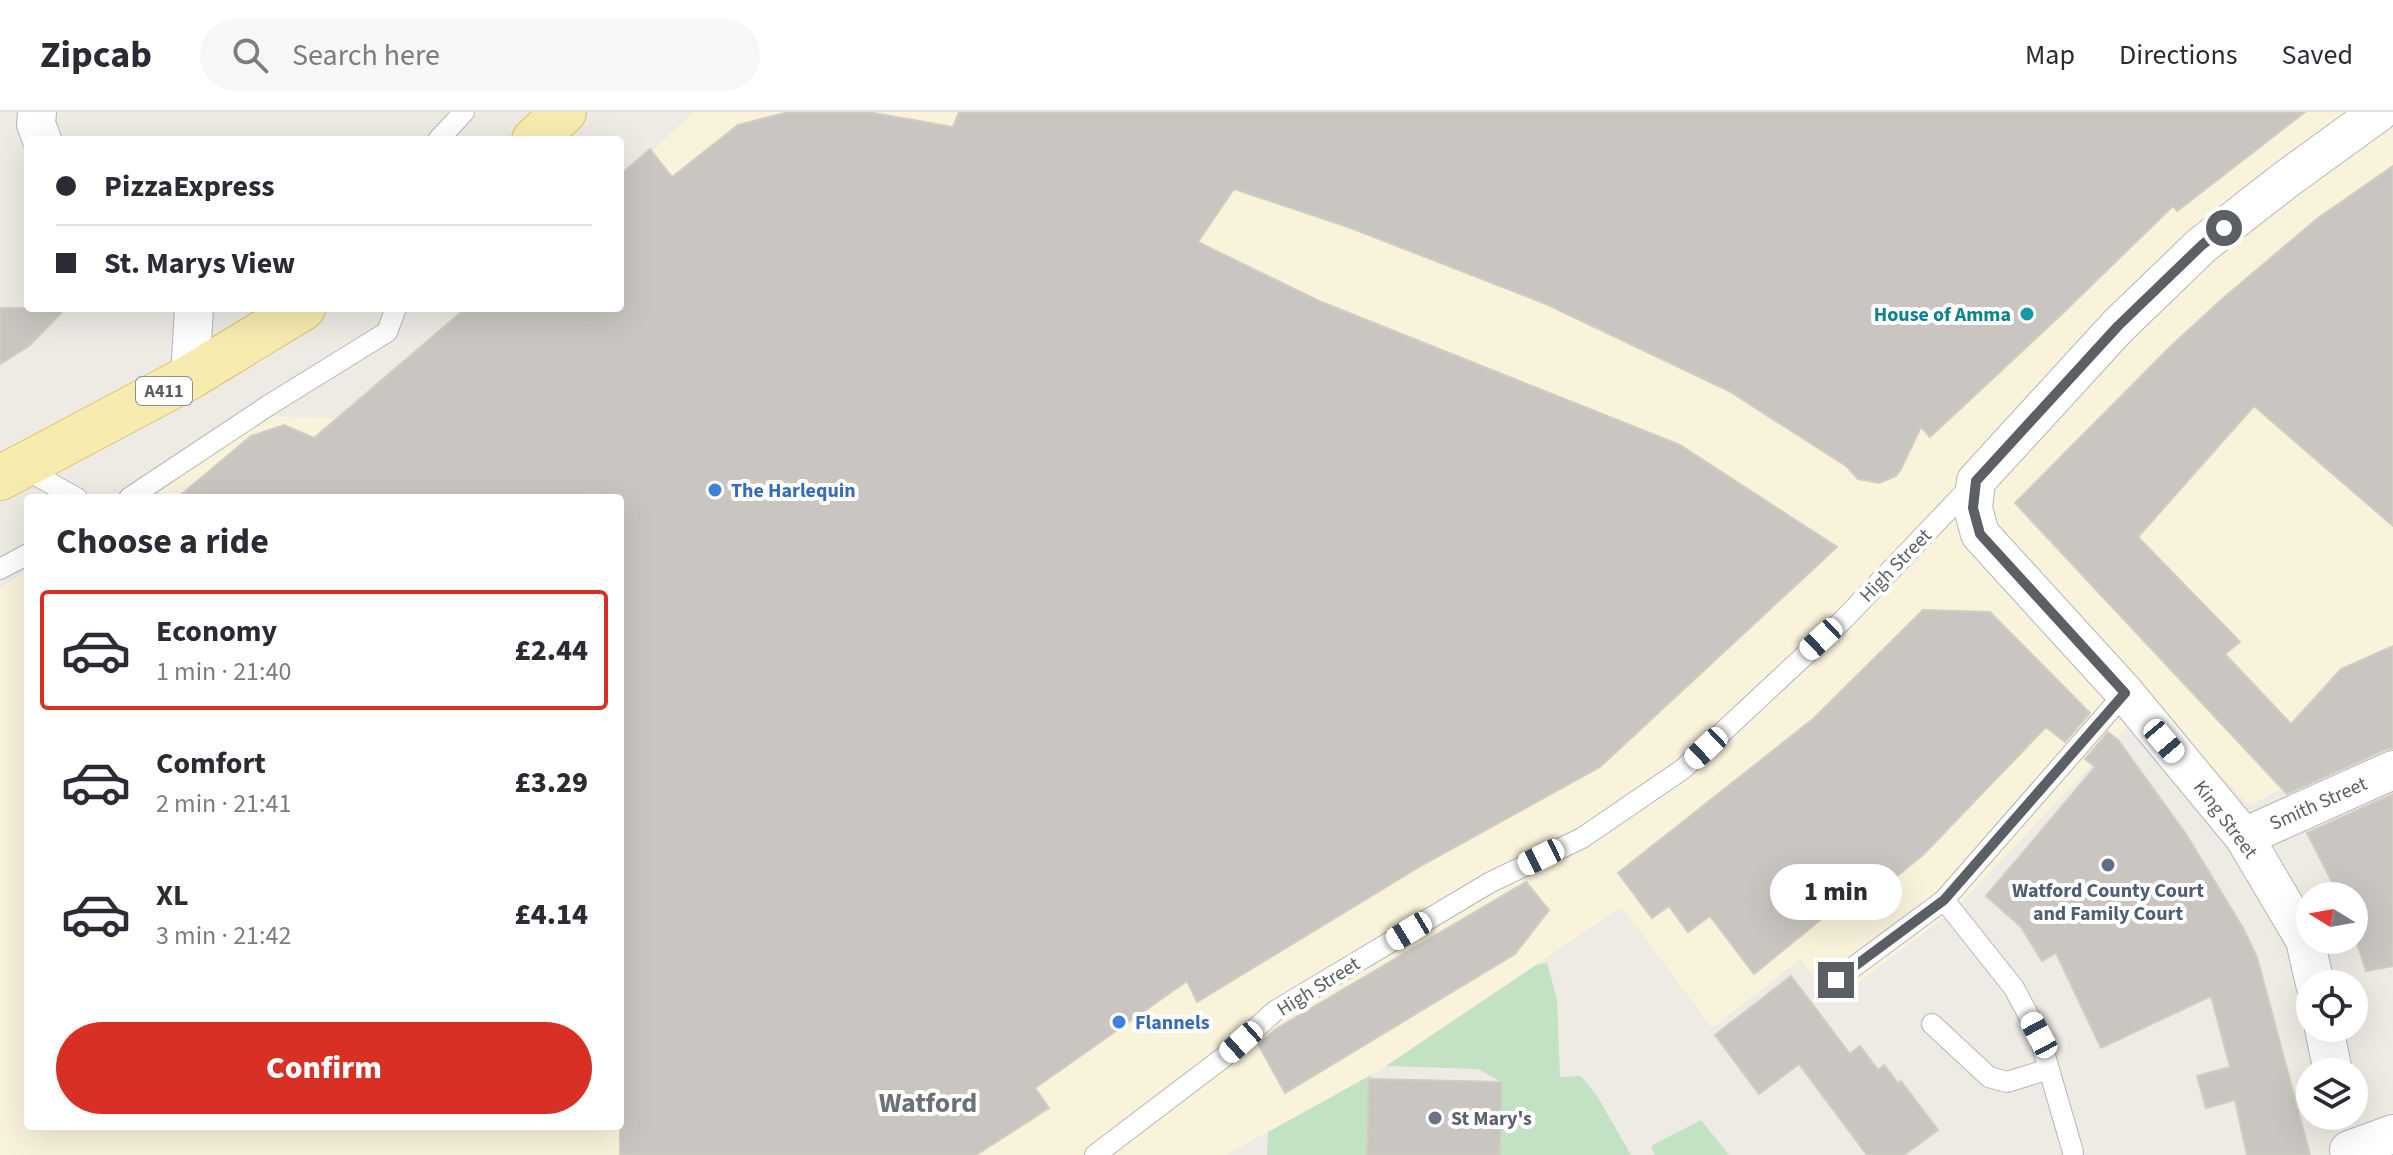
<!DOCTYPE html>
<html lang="en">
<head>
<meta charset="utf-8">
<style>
	:root { --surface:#fff; --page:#f7f7f7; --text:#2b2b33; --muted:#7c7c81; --line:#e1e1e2; --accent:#d93025 }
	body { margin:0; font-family:"Source Sans 3",sans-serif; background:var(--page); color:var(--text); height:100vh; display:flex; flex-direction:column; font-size:30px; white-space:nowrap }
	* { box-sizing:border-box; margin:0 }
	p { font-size:26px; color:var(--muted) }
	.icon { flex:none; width:44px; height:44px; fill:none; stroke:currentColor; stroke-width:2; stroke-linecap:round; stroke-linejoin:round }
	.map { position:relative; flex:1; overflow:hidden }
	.drawer { position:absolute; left:24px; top:382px; width:600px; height:636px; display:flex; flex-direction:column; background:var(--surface); border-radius:8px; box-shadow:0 8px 32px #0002 }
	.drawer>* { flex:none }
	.hud { position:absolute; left:24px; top:24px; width:600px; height:176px; border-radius:8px; box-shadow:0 8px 32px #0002; display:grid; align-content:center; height:176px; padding:0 32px; background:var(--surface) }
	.needle { width:52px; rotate:281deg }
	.tools { position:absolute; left:2296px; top:770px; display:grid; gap:16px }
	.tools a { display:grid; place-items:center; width:72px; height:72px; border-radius:50%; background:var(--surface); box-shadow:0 8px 32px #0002; font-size:40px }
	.end { position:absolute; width:36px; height:36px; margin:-18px; border:10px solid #5c5f63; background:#fff; box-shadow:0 0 0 4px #fff }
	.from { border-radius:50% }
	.bubble { position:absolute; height:56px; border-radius:28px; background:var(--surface); box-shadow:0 8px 32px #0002; font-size:26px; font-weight:800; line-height:56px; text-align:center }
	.car { position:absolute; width:24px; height:48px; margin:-24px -12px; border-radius:10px; box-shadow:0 0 6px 2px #0007; background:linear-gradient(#fff 24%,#345 0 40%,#fff 0 76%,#345 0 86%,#fff 0) }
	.hud b { display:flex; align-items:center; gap:28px; height:76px; font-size:30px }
	.hud b+b { border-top:2px solid var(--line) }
	.hud i { width:20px; height:20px; background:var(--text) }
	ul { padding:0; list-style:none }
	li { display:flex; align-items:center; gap:24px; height:120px; margin:0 16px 12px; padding:0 16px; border:4px solid transparent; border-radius:8px }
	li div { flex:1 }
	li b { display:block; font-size:30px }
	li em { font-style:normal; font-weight:800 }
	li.selected { border-color:var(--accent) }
	li>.icon { width:72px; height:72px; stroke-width:1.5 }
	h2 { padding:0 32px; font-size:36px; line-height:96px }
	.primary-button { display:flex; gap:16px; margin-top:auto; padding:16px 32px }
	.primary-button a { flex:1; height:92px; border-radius:48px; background:var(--accent); color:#fff; font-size:32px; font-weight:800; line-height:92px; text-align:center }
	header { display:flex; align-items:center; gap:48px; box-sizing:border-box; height:112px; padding:0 40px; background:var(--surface); border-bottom:2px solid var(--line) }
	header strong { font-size:38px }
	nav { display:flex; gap:44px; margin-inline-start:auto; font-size:28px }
	.search { width:560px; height:72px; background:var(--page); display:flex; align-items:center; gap:20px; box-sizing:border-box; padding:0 28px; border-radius:44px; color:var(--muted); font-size:30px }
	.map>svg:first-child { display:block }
	.commercial { fill:#faf3dc }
	.green { fill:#c3e2c4 }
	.building { fill:#c9c6c1; stroke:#d1cdc3; stroke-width:2 }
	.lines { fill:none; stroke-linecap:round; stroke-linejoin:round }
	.service-casing { stroke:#b5b6ba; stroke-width:22 }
	.minor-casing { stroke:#b5b6ba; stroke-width:40 }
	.primary-casing { stroke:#e3c168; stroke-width:46 }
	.service { stroke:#fff; stroke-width:20 }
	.minor { stroke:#fff; stroke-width:38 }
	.primary { stroke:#f7ecb0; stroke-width:44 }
	.route { stroke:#5c5f63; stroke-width:10 }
	.culture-dot { fill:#0f9aa8; stroke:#fff; stroke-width:3 }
	.shop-dot { fill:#3f7fe0; stroke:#fff; stroke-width:3 }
	.service-dot { fill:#5c6f8a; stroke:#fff; stroke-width:3 }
	.worship-dot { fill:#6b7280; stroke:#fff; stroke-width:3 }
	.labels { text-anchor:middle; stroke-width:8; stroke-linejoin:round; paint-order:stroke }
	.shield { fill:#fff; stroke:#8d8f92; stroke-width:2 }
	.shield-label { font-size:18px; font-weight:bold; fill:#5c5f63 }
	.culture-label { font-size:20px; font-weight:bold; fill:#0d838f; stroke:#fff; text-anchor:end }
	.shop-label { font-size:20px; font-weight:bold; fill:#366cbe; stroke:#fff; text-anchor:start }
	.street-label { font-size:20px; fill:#5c5f63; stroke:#fff }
	.service-label { font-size:20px; font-weight:bold; fill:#4e5e75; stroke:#fff }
	.worship-label { font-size:20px; font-weight:bold; fill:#5b616d; stroke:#fff; text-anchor:start }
	.district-label { font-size:28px; font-weight:bold; fill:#6d7175; stroke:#fff }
</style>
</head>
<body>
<header>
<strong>Zipcab</strong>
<div class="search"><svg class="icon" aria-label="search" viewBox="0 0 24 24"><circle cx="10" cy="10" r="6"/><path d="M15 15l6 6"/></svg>Search here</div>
<nav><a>Map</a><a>Directions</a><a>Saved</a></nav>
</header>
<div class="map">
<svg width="2393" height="1043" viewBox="0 0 2393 1043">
	<rect width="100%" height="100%" fill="#edebe4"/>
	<path class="commercial" d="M693 0H2393V622L2249 693 2151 590 1955 797 1834 889 1800 847 1712 916 1622 795 1380 958 1226 1043H0V476L28 457V1014H620V386H136L259 304 373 307 620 196V70Z"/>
	<path class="green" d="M1547 851 1557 887 1560 965 1581 964 1597 984 1631 1043H1500L1502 970 1478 957 1386 954 1536 853Z
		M1371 963 1367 1043H1267L1268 1020Z
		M1701 1008 1729 1043H1655L1651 1034Z"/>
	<path class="building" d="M789 0H868L953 15 959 0H2305L2177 99 2173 94 2062 202 1930 325 1921 315 1901 357 1896 364 1879 371 1858 367 1846 354 1729 279 1546 192 1348 115 1234 77 1198 130 1319 189 1680 333 1837 435 1600 655 1424 752 1197 890 1187 869 1035 976 1049 996 976 1043H620V386H177L251 324 284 313 314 326 466 196H620V63L650 37 672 65 738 13Z
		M2393 54V414L2254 294 2138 425 2240 530 2225 542 2291 612 2341 557 2393 534V636L2384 638 2287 682 2015 391 2170 235 2221 188 2318 106Z
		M0 196H66L29 234 0 252Z
		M1923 498 1990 500 2090 601 2065 630 2046 615 1923 743 1860 794 1851 783 1754 862 1710 804 1688 820 1669 794 1652 806 1618 761 1813 607Z
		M2108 620 2118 628 2186 722 2243 816 2257 845 2310 1043H2247L2235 988 2206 996 2197 964 2230 955 2211 884 2101 936 2056 841 2042 849 2021 815 1986 784 2095 655 2085 647Z
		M2393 682V854L2366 859 2354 822V784H2339L2307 721Z
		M1526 770 1549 798 1515 842 1285 981 1258 932 1274 918Z
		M1791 864 1850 942 1860 934 1878 958 1884 953 1898 971 1901 969 1938 1018 1904 1043H1867L1799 952 1759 982 1715 923Z
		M1369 967 1502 970 1500 1043H1367Z"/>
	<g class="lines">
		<defs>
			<path id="service" d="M438 28 464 0
				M21 355 77 386
				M129 386 269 293 387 220 396 196
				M0 457 28 442
				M1944 788 2014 876 2039 923 2073 1040
				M1836 868 1944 788 2125 581
				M1932 912 1989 965 2007 970 2049 957
				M1095 1043 1224 945 1275 899 1489 771 1582 726 1683 657 1845 506 1973 372"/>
			<path id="minor" d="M37 0 36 12 42 28
				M190 265 194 196
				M2244 725 2393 658
				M2315 872 2305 828 2244 725 2125 581 1980 422 1973 396 1976 369 2118 214 2202 133 2288 66 2379 0
				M2324 916 2333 960
				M2349 1038 2393 1022"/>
			<path id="primary" d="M534 28 564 0
				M0 366 190 265 303 196"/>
		</defs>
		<use href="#service" class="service-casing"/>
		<use href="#minor" class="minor-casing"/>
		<use href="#primary" class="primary-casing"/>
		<use href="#service" class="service"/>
		<use href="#minor" class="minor"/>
		<use href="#primary" class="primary"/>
	</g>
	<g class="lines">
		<path class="route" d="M1836 868 1944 788 2125 581 1980 422 1973 396 1976 369 2118 214 2202 133 2224 116"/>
	</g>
	<circle class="culture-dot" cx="2027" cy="202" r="8"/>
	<g class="shop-dot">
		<circle cx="715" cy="378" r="8"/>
		<circle cx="1119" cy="910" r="8"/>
	</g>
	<circle class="service-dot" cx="2108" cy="753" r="8"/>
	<circle class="worship-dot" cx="1435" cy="1006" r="8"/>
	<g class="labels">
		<rect class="shield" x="136" y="265" width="56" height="28" rx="6"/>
		<g class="shield-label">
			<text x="164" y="285">A411</text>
		</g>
		<g class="culture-label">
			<text x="2011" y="209">House of Amma</text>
		</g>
		<g class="shop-label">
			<text x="731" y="385">The Harlequin</text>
			<text x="1135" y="917">Flannels</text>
		</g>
		<g class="street-label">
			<text transform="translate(1895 453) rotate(-46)" y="7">High Street</text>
			<text transform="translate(2318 691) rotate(-24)" y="7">Smith Street</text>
			<text transform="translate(2226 707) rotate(53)" y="7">King Street</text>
			<text transform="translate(1318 874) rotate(-32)" y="7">High Street</text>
		</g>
		<g class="service-label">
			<text x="2108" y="785">Watford County Court<tspan x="2108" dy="23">and Family Court</tspan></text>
		</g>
		<g class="worship-label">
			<text x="1451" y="1013">St Mary's</text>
		</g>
		<g class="district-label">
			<text x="928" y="1000">Watford</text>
		</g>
	</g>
</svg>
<div class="tools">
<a><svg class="needle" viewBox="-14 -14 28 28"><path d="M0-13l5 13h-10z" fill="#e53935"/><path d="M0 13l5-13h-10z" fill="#7c7c81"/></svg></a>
<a><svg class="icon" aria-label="locate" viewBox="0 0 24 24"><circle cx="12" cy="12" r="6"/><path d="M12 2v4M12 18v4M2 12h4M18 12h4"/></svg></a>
<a><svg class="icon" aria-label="layers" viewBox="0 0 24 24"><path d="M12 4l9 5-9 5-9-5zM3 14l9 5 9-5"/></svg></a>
</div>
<i class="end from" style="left:2224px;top:116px"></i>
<i class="end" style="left:1836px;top:868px"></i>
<div class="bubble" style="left:1770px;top:752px;width:132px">1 min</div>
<i class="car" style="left:1821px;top:527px;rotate:227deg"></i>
<i class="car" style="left:2164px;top:629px;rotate:140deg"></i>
<i class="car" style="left:1706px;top:636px;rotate:227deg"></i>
<i class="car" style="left:1541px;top:745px;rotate:244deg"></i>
<i class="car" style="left:1409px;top:819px;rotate:239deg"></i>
<i class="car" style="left:2039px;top:923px;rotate:332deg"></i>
<i class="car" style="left:1241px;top:930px;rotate:228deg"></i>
<div class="hud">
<b><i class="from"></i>PizzaExpress</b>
<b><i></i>St. Marys View</b>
</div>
<section class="drawer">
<h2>Choose a ride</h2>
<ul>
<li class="selected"><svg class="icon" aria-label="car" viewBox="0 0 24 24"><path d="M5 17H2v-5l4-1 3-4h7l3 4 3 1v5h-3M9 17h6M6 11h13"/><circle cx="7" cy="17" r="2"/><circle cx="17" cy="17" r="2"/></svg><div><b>Economy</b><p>1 min · 21:40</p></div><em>£2.44</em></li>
<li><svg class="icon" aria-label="car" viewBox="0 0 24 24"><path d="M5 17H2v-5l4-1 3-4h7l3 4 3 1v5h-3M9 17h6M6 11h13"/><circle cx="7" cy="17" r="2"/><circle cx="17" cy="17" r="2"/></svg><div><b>Comfort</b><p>2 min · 21:41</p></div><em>£3.29</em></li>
<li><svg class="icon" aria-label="car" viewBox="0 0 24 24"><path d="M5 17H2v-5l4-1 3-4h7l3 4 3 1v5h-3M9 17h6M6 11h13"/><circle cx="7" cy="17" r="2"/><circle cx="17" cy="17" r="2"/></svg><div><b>XL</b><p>3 min · 21:42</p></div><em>£4.14</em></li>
</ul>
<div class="primary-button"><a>Confirm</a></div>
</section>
</div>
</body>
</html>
